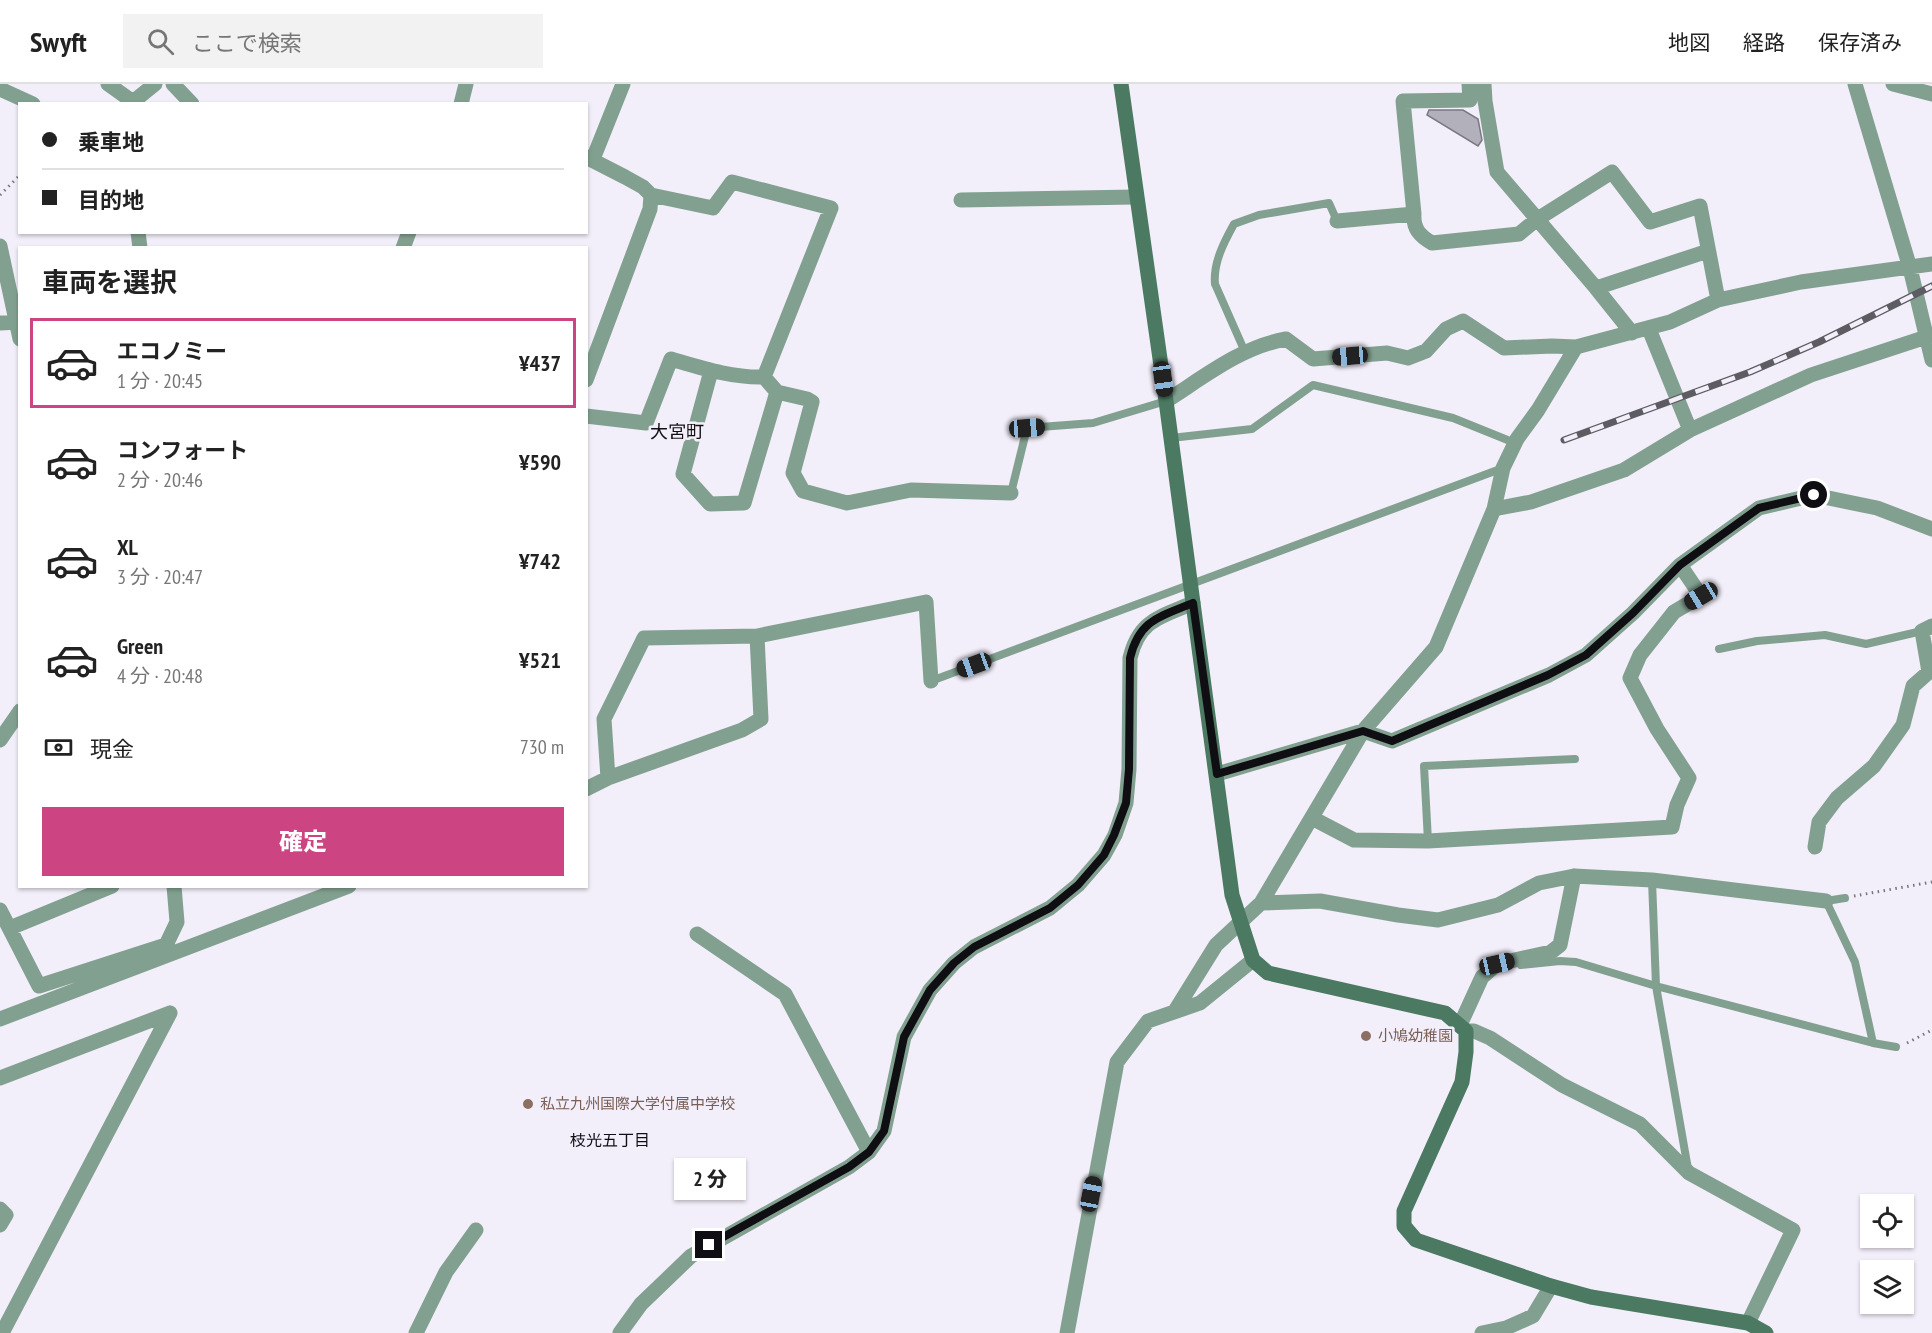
<!DOCTYPE html>
<html lang="ja">
<head>
<meta charset="utf-8">
<style>
	:root { --surface:#fff; --page:#f2f2f2; --text:#222; --muted:#767676; --line:#e0e0e0; --accent:#cc4482 }
	body { margin:0; font-family:"PT Sans Narrow","Noto Sans JP",sans-serif; background:var(--page); color:var(--text); height:100vh; display:flex; flex-direction:column; font-size:22px; white-space:nowrap }
	* { box-sizing:border-box; margin:0 }
	p { font-size:20px; color:var(--muted) }
	.icon { flex:none; width:33px; height:33px; fill:none; stroke:currentColor; stroke-width:2; stroke-linecap:round; stroke-linejoin:round }
	.map { position:relative; flex:1; overflow:hidden }
	.drawer { position:absolute; left:18px; top:162px; width:570px; height:642px; display:flex; flex-direction:column; background:var(--surface); border-radius:0px; box-shadow:0 2px 4px #0004 }
	.drawer>* { flex:none }
	.hud { position:absolute; left:18px; top:18px; width:570px; height:132px; border-radius:0px; box-shadow:0 2px 4px #0004; display:grid; align-content:center; height:132px; padding:0 24px; background:var(--surface) }
	.controls { position:absolute; left:1860px; top:1110px; display:grid; gap:12px }
	.controls a { display:grid; place-items:center; width:54px; height:54px; border-radius:0px; background:var(--surface); box-shadow:0 2px 4px #0004; font-size:30px }
	.end { position:absolute; width:27px; height:27px; margin:-14px; border:8px solid #0f0e12; background:#fff; box-shadow:0 0 0 3px #fff }
	.from { border-radius:50% }
	.bubble { position:absolute; height:42px; border-radius:0px; background:var(--surface); box-shadow:0 2px 4px #0004; font-size:20px; font-weight:800; line-height:42px; text-align:center }
	.car { position:absolute; width:18px; height:36px; margin:-18px -9px; border-radius:8px; box-shadow:0 0 4px 2px #0007; background:linear-gradient(#222 24%,#8ab4d8 0 40%,#222 0 76%,#8ab4d8 0 86%,#222 0) }
	.hud b { display:flex; align-items:center; gap:21px; height:57px; font-size:22px }
	.hud b+b { border-top:2px solid var(--line) }
	.hud i { width:15px; height:15px; background:var(--text) }
	ul { padding:0; list-style:none }
	li { display:flex; align-items:center; gap:18px; height:90px; margin:0 12px 9px; padding:0 12px; border:3px solid transparent; border-radius:0px }
	li div { flex:1 }
	li b { display:block; font-size:22px }
	li em { font-style:normal; font-weight:800 }
	li.selected { border-color:var(--accent) }
	li>.icon { width:54px; height:54px; stroke-width:1.5 }
	h2 { padding:0 24px; font-size:27px; line-height:72px }
	.pay { display:flex; align-items:center; gap:15px; height:66px; padding:0 24px; font-size:22px }
	.pay p { margin-inline-start:auto }
	.primary-button { display:flex; gap:12px; margin-top:auto; padding:12px 24px }
	.primary-button a { flex:1; height:69px; border-radius:0px; background:var(--accent); color:#fff; font-size:24px; font-weight:800; line-height:69px; text-align:center }
	header { display:flex; align-items:center; gap:36px; box-sizing:border-box; height:84px; padding:0 30px; background:var(--surface); border-bottom:2px solid var(--line) }
	header strong { font-size:28px }
	nav { display:flex; gap:33px; margin-inline-start:auto; font-size:21px }
	.search { width:420px; height:54px; background:var(--page); display:flex; align-items:center; gap:15px; box-sizing:border-box; padding:0 21px; border-radius:0px; color:var(--muted); font-size:22px }
	.map>svg:first-child { display:block }
	.building { fill:#b2b0ba; stroke:#7a7882; stroke-width:1.5 }
	.lines { fill:none; stroke-linecap:round; stroke-linejoin:round }
	.path { stroke:#77757c; stroke-width:3; stroke-dasharray:1.5 4.5; stroke-linecap:butt }
	.lane { stroke:#82a090; stroke-width:8 }
	.street { stroke:#82a090; stroke-width:15 }
	.secondary { stroke:#4b7962; stroke-width:15 }
	.rail-casing { stroke:#5e5c63; stroke-width:7 }
	.rail { stroke:#f3effa; stroke-width:4.5; stroke-dasharray:14; stroke-linecap:butt }
	.route { stroke:#0f0e12; stroke-width:8 }
	.education-dot { fill:#8d6e63; stroke:#f3effa; stroke-width:2 }
	.labels { text-anchor:middle; stroke-width:5; stroke-linejoin:round; paint-order:stroke }
	.education-label { font-size:15px; fill:#785e54; stroke:#f3effa; text-anchor:start }
	.neighbourhood-label { font-size:16px; fill:#0f0e12; stroke:#f3effa }
	.quarter-label { font-size:18px; fill:#0f0e12; stroke:#f3effa }
</style>
</head>
<body>
<header>
<strong>Swyft</strong>
<div class="search"><svg class="icon" aria-label="search" viewBox="0 0 24 24"><circle cx="10" cy="10" r="6"/><path d="M15 15l6 6"/></svg>ここで検索</div>
<nav><a>地図</a><a>経路</a><a>保存済み</a></nav>
</header>
<div class="map">
<svg width="1932" height="1249" viewBox="0 0 1932 1249">
	<rect width="100%" height="100%" fill="#f3effa"/>
	<path class="building" d="M1429 26H1463L1478 35 1482 56 1478 62 1427 31Z"/>
	<g class="lines">
		<path class="path" d="M0 111 20 91
			M1854 812 1932 798
			M1907 959 1932 946"/>
		<path class="lane" d="M1245 268 1215 200C1213 179 1224 158 1234 140L1259 131 1329 119 1337 137
			M1171 354 1252 345 1313 301 1453 334 1515 359
			M1011 409 1027 344 1093 339 1166 317
			M1719 565 1757 557 1825 551 1866 560 1922 547
			M931 597 1503 384
			M1428 757 1424 682 1575 675
			M1652 796 1656 902 1688 1085
			M1845 814 1826 817 1855 878 1873 959
			M1521 881 1560 877 1576 878 1656 902 1873 959 1896 963"/>
		<path class="street" d="M108 0 136 20
			M173 0 192 20
			M1484 0 1485 17 1497 88 1596 204 1632 249
			M1855 0 1910 184 1932 276
			M1893 0 1932 10
			M0 5 33 20
			M134 17 155 0
			M461 20 466 0
			M586 73 625 93 643 103 651 111 713 124 732 98 831 124 764 293
			M593 75 623 0
			M961 116 1136 113
			M1414 130C1413 145 1420 152 1432 159L1519 150 1536 136 1612 88 1650 138 1700 122 1718 216
			M1337 137 1414 130 1403 17 1470 16 1469 0
			M138 148 140 164
			M0 162 20 255
			M403 164 409 148
			M1596 204 1708 167
			M0 239 20 238
			M1649 245 1690 346
			M711 287 683 390 710 420 744 419 777 308
			M586 296 650 125 651 111
			M1166 317C1204 293 1241 263 1286 255L1313 275 1387 269 1408 274 1426 267 1446 245 1463 237 1504 264 1552 262 1576 263 1670 238 1718 216 1801 198 1932 180
			M586 332 646 339 671 275C702 284 732 294 764 293L777 308 807 315 812 318 793 389 803 407 847 419 911 406 1011 409
			M1494 425 1531 418 1624 386 1690 346 1811 291 1932 251
			M0 656 20 627
			M1217 690 1363 647 1392 657 1549 591 1586 571 1633 529 1680 481 1759 424 1814 411 1877 424 1932 445
			M608 694 604 635 644 554 757 552 926 518 931 597
			M586 705 608 694 742 646 761 635 757 552
			M1312 734 1354 756 1428 757 1672 743 1677 721 1689 694 1657 645 1630 594 1640 571 1674 528 1701 512 1680 481
			M1815 763 1819 738 1837 714 1874 682 1903 641 1913 602 1929 588 1922 547 1932 542
			M1261 819 1320 817 1398 831 1438 836 1498 821 1539 799 1574 792 1652 796 1826 817
			M0 826 39 902 166 861 177 838 174 802
			M10 844 112 802
			M697 850 785 910 869 1068
			M1175 927 1216 861 1261 819 1363 647 1436 563 1494 425 1503 384 1517 355 1538 326 1576 263
			M0 935 349 802
			M1460 941 1482 893 1497 880 1551 868 1560 861 1574 792
			M1466 947H1474L1490 954 1562 1001 1640 1040 1689 1089 1793 1146 1748 1239
			M0 994 170 929
			M0 1125 6 1131 0 1141
			M2 1249 170 929
			M416 1249 446 1188 476 1146
			M620 1249 641 1220 691 1172 849 1083 869 1068 884 1047 904 953 930 906 954 879 974 863 1050 824 1078 801 1104 771 1115 751 1126 719 1129 685 1130 574C1139 536 1160 533 1193 519
			M1067 1249 1117 978 1148 937 1200 919 1253 876
			M1482 1249 1506 1244 1533 1232 1551 1202"/>
		<path class="secondary" d="M1121 0 1166 317 1232 811 1253 876 1268 889 1445 929 1466 947V968L1462 998 1404 1127V1142L1416 1156 1551 1202 1591 1213 1748 1239 1766 1249"/>
		<defs>
			<path id="rail" d="M1564 356 1750 288 1819 258 1932 202"/>
		</defs>
		<use href="#rail" class="rail-casing"/>
		<use href="#rail" class="rail"/>
	</g>
	<g class="lines">
		<path class="route" d="M709 1161 849 1083 869 1068 884 1047 904 953 930 906 954 879 974 863 1050 824 1078 801 1104 771 1114 751 1126 719 1129 685 1130 574C1139 536 1159 533 1193 519L1217 690 1363 647 1392 657 1548 591 1586 571 1633 529 1680 481 1759 424 1814 411"/>
	</g>
	<g class="education-dot">
		<circle cx="1366" cy="952" r="6"/>
		<circle cx="528" cy="1020" r="6"/>
	</g>
	<g class="labels">
		<g class="education-label">
			<text x="1378" y="957">小鳩幼稚園</text>
			<text x="540" y="1025">私立九州国際大学付属中学校</text>
		</g>
		<g class="neighbourhood-label">
			<text x="610" y="1062">枝光五丁目</text>
		</g>
		<g class="quarter-label">
			<text x="677" y="354">大宮町</text>
		</g>
	</g>
</svg>
<div class="controls">
<a><svg class="icon" aria-label="locate" viewBox="0 0 24 24"><circle cx="12" cy="12" r="6"/><path d="M12 2v4M12 18v4M2 12h4M18 12h4"/></svg></a>
<a><svg class="icon" aria-label="layers" viewBox="0 0 24 24"><path d="M12 4l9 5-9 5-9-5zM3 14l9 5 9-5"/></svg></a>
</div>
<i class="end from" style="left:1814px;top:411px"></i>
<i class="end" style="left:709px;top:1161px"></i>
<div class="bubble" style="left:674px;top:1074px;width:72px">2 分</div>
<i class="car" style="left:1350px;top:272px;rotate:265deg"></i>
<i class="car" style="left:1163px;top:295px;rotate:172deg"></i>
<i class="car" style="left:1027px;top:344px;rotate:86deg"></i>
<i class="car" style="left:1701px;top:512px;rotate:239deg"></i>
<i class="car" style="left:974px;top:581px;rotate:250deg"></i>
<i class="car" style="left:1497px;top:880px;rotate:77deg"></i>
<i class="car" style="left:1091px;top:1110px;rotate:11deg"></i>
<div class="hud">
<b><i class="from"></i>乗車地</b>
<b><i></i>目的地</b>
</div>
<section class="drawer">
<h2>車両を選択</h2>
<ul>
<li class="selected"><svg class="icon" aria-label="car" viewBox="0 0 24 24"><path d="M5 17H2v-5l4-1 3-4h7l3 4 3 1v5h-3M9 17h6M6 11h13"/><circle cx="7" cy="17" r="2"/><circle cx="17" cy="17" r="2"/></svg><div><b>エコノミー</b><p>1 分 · 20:45</p></div><em>¥437</em></li>
<li><svg class="icon" aria-label="car" viewBox="0 0 24 24"><path d="M5 17H2v-5l4-1 3-4h7l3 4 3 1v5h-3M9 17h6M6 11h13"/><circle cx="7" cy="17" r="2"/><circle cx="17" cy="17" r="2"/></svg><div><b>コンフォート</b><p>2 分 · 20:46</p></div><em>¥590</em></li>
<li><svg class="icon" aria-label="car" viewBox="0 0 24 24"><path d="M5 17H2v-5l4-1 3-4h7l3 4 3 1v5h-3M9 17h6M6 11h13"/><circle cx="7" cy="17" r="2"/><circle cx="17" cy="17" r="2"/></svg><div><b>XL</b><p>3 分 · 20:47</p></div><em>¥742</em></li>
<li><svg class="icon" aria-label="car" viewBox="0 0 24 24"><path d="M5 17H2v-5l4-1 3-4h7l3 4 3 1v5h-3M9 17h6M6 11h13"/><circle cx="7" cy="17" r="2"/><circle cx="17" cy="17" r="2"/></svg><div><b>Green</b><p>4 分 · 20:48</p></div><em>¥521</em></li>
</ul>
<div class="pay"><svg class="icon" aria-label="cash" viewBox="0 0 24 24"><path d="M3 7h18v10H3z"/><circle cx="12" cy="12" r="2"/></svg>現金<p>730 m</p></div>
<div class="primary-button"><a>確定</a></div>
</section>
</div>
</body>
</html>
